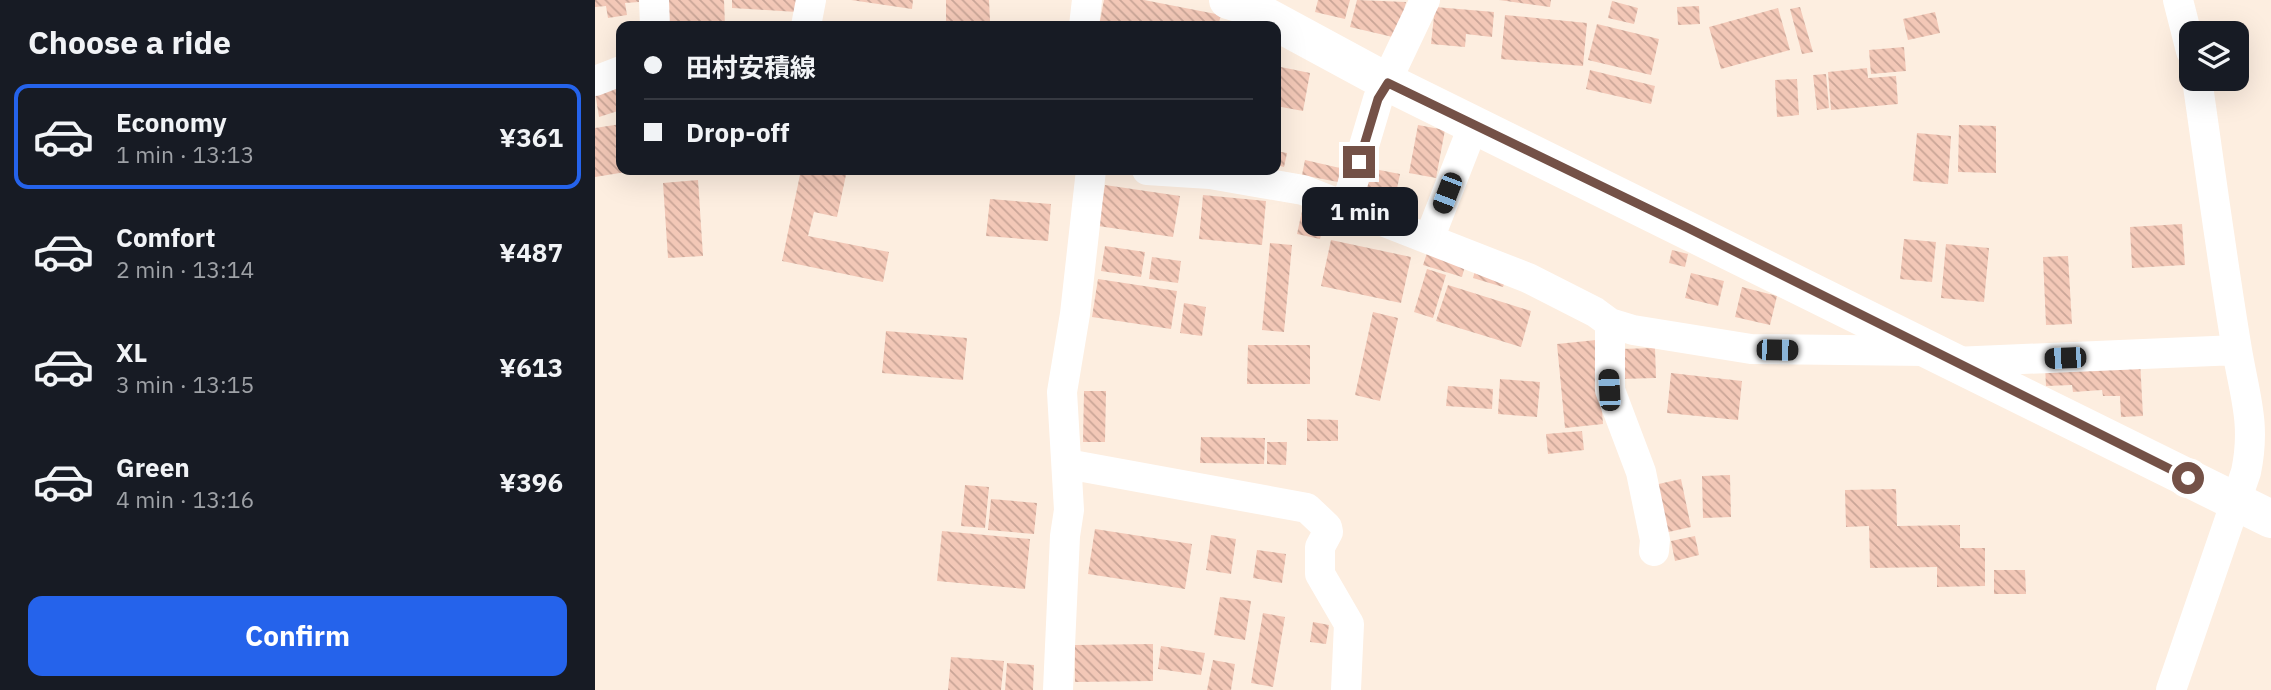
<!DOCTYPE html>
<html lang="en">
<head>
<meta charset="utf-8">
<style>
	:root { --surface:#171b24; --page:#242831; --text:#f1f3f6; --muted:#9ea1a6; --line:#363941; --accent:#2563eb }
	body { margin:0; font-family:"IBM Plex Sans","Noto Sans JP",sans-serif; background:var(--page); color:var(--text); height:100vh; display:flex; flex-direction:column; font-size:26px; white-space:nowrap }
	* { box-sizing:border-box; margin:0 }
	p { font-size:23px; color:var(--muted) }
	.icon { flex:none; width:38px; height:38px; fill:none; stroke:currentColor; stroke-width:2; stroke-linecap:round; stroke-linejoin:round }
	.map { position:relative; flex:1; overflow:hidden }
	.panel { display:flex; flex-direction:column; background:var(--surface); width:595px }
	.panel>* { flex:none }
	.guide { position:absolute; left:21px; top:21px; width:665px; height:154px; border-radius:14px; box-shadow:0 7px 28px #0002; display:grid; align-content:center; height:154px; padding:0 28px; background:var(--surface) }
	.fabs { position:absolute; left:1584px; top:21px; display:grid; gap:14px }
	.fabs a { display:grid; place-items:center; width:70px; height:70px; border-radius:14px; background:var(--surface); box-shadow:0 7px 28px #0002; font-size:35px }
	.end { position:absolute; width:32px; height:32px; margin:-16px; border:9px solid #745147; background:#fff; box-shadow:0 0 0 4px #fff }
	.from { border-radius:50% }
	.bubble { position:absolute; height:49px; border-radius:14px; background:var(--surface); box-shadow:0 7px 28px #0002; font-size:23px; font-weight:700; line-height:49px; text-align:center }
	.car { position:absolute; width:21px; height:42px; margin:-21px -10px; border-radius:9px; box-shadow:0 0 5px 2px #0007; background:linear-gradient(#222 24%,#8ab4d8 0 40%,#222 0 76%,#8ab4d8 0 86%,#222 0) }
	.guide b { display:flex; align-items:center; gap:24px; height:66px; font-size:26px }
	.guide b+b { border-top:2px solid var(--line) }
	.guide i { width:18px; height:18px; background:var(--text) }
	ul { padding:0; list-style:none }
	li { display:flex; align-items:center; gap:21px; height:105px; margin:0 14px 10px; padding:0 14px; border:4px solid transparent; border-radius:14px }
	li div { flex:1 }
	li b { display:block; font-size:26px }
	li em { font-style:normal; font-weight:700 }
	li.current { border-color:var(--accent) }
	li>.icon { width:63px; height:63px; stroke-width:1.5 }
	h2 { padding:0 28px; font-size:32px; line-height:84px }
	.button { display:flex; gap:14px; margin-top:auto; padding:14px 28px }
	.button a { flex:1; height:80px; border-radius:14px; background:var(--accent); color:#fff; font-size:28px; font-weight:700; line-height:80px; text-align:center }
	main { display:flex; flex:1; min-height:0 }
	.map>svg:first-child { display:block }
	.building { fill:url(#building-back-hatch) }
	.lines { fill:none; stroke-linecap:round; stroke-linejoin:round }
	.street { stroke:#fff; stroke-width:30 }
	.secondary { stroke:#fff; stroke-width:38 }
	.route { stroke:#745147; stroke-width:9 }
</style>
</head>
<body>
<main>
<section class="panel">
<h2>Choose a ride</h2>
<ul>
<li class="current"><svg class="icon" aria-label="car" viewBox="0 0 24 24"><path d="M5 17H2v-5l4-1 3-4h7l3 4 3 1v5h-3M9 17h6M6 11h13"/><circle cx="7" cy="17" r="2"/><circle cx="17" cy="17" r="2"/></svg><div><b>Economy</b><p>1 min · 13:13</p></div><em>¥361</em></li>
<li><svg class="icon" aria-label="car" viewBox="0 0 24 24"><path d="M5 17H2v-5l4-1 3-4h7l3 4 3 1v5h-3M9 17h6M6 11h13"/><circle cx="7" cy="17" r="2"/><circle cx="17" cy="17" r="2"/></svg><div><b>Comfort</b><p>2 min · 13:14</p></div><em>¥487</em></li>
<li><svg class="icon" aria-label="car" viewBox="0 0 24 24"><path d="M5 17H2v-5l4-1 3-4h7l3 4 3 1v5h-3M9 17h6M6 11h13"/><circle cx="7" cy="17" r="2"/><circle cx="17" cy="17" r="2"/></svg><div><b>XL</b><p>3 min · 13:15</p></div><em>¥613</em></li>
<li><svg class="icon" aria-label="car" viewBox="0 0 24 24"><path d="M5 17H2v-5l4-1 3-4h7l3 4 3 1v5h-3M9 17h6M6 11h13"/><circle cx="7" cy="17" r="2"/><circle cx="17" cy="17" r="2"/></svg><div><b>Green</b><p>4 min · 13:16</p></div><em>¥396</em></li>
</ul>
<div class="button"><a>Confirm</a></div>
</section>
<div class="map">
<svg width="1676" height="690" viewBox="0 0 1676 690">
	<defs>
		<pattern id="building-back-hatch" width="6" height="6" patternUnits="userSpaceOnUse" patternTransform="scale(1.75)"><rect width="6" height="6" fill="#f3c8b7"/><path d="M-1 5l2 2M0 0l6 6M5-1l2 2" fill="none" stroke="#c9a597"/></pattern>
	</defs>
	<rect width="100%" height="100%" fill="#fdeee0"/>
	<path class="building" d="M0 0H44V2L30 3 32 15 13 18 11 6 0 7Z
		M73 0H129L130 26H74Z
		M137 0H202V12L137 8Z
		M256 0H318L317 9Z
		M351 0H394L395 21 351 22Z
		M509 0H549L626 15 623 26H504Z
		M723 0H755L750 19 720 12Z
		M762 0 811 2 802 38 755 27Z
		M904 0H956L955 7Z
		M1017 1 1043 8 1039 24 1013 18Z
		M1104 6 1105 24 1083 25 1082 7Z
		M840 7 899 12 897 37 871 34 870 47 836 44Z
		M1205 7 1218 52 1207 54 1195 9Z
		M1183 8 1195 50 1126 69 1114 27Z
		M1340 12 1345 33 1313 40 1308 19Z
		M910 15 992 23 988 66 906 59Z
		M1002 24 1064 39 1056 75 993 60Z
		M1309 47 1311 71 1276 74 1274 50Z
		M681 66 715 73 708 111 681 106Z
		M1272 68 1273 78 1301 76 1303 104 1236 110 1233 72Z
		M995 70 1060 86 1056 104 991 89Z
		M1231 74 1234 108 1222 110 1218 75Z
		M1202 79 1204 115 1182 117 1180 80Z
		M26 83V110L4 117 0 92Z
		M26 124V170L37 171 0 177V128Z
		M823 125 850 130 841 178 814 173Z
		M1364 125 1401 126V173L1363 172Z
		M1322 133 1356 136 1353 184 1318 181Z
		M681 151 692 153 689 167 681 165Z
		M710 160 745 168 743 182 707 175Z
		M774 168 805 174 799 203 768 197Z
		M206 170H252L242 217 219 212 213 236 294 252 288 282 187 261Z
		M103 180 108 256 73 258 68 183Z
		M510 185 585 196 578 237 503 226Z
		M608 195 671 201 667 245 604 239Z
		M395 199 456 204 453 241 391 236Z
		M707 211 731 216 725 239 702 234Z
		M1587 224 1590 265 1537 268 1535 227Z
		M1309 239 1341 242 1337 282 1305 279Z
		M736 240 816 257 806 303 726 286Z
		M675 243 697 245 689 332 667 330Z
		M1351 244 1394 248 1389 302 1346 298Z
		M510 246 550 252 546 277 506 271Z
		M833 250 871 262 867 277 828 265Z
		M1077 250 1093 254 1090 267 1074 263Z
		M1473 256 1477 324 1451 325 1448 257Z
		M557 257 586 261 583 283 554 279Z
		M881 267 912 276 908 287 878 278Z
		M832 269 851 275 838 318 819 312Z
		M1096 273 1129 281 1123 306 1090 298Z
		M503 279 582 291 576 329 497 317Z
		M853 285 936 311 926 347 841 321Z
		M1147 287 1182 296 1175 325 1140 317Z
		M589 303 611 307 607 336 585 333Z
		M778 312 803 318 785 401 760 395Z
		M291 331 372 338 368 380 287 373Z
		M1001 340 1008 424 970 428 962 344Z
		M653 345H715V384H652Z
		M1060 348 1061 378 1025 379 1024 349Z
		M1545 360 1548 416 1526 417 1525 396H1508L1507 390 1478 392 1477 385 1451 386 1450 365Z
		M1076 373 1147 381 1143 420 1072 413Z
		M905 379 945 382 942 417 903 414Z
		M853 386 898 389 897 409 851 406Z
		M489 391H511L510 442H488Z
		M712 419 743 420V441H712Z
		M987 431 989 450 953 454 951 434Z
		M606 437 670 438 669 464 605 463Z
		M672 442H692L691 465 672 464Z
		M1135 475 1136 517 1108 518 1107 476Z
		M1086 479 1096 527 1069 533 1059 485Z
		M370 485 394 487 390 528 366 526Z
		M1301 489 1302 526 1365 525V548H1390V586L1342 587V567L1275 568 1274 526 1251 527 1250 490Z
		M396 499 442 503 439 534 393 530Z
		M500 529 597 544 590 589 493 574Z
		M347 531 435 539 430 589 342 581Z
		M616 535 641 539 636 574 611 570Z
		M1100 536 1104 555 1080 561 1076 541Z
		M662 550 691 554 687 583 658 578Z
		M1399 570H1430L1431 594H1399Z
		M625 597 656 601 650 640 619 635Z
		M668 613 690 617 678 687 656 683Z
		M718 622 734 625 731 644 715 642Z
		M558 644V681L480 682V645Z
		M566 646 610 653 606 675 563 669Z
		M356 657 409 661 406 690H353Z
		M618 660 640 664 636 690H612Z
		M412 663 439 665 438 690H410Z"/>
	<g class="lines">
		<path class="street" d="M59 0 60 26
			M1583 0 1596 51
			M211 26 216 0
			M489 26 492 0
			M0 81 26 71
			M552 170 615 174 708 190 933 278 1000 312 1015 323 1038 330 1156 349 1332 351
			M751 206 783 99 830 0
			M834 239 879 124
			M1015 323V390L1046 472 1060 540 1059 551
			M1359 362 1642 350
			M472 464 712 508 732 527 733 532 725 547V574L754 624 751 690
			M463 690 470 536 474 510 467 392 480 314 496 170
			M1576 690 1651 472C1661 424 1650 397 1642 350 1627 260 1615 169 1602 79"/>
		<path class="secondary" d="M633 0 650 5 794 83 1676 519"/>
	</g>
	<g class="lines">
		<path class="route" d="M764 162 783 99 793 83 1091 227 1593 478"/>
	</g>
</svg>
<div class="fabs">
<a><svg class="icon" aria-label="layers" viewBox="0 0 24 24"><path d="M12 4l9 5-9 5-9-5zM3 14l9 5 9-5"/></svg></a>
</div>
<i class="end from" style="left:1593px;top:478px"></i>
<i class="end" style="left:764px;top:162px"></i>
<div class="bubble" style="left:707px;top:187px;width:116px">1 min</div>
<i class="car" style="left:852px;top:193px;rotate:201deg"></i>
<i class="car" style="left:1182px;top:350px;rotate:91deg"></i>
<i class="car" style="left:1470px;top:358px;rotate:268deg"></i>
<i class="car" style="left:1014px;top:390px;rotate:357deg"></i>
<div class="guide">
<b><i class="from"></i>田村安積線</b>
<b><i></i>Drop-off</b>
</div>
</div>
</main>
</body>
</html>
